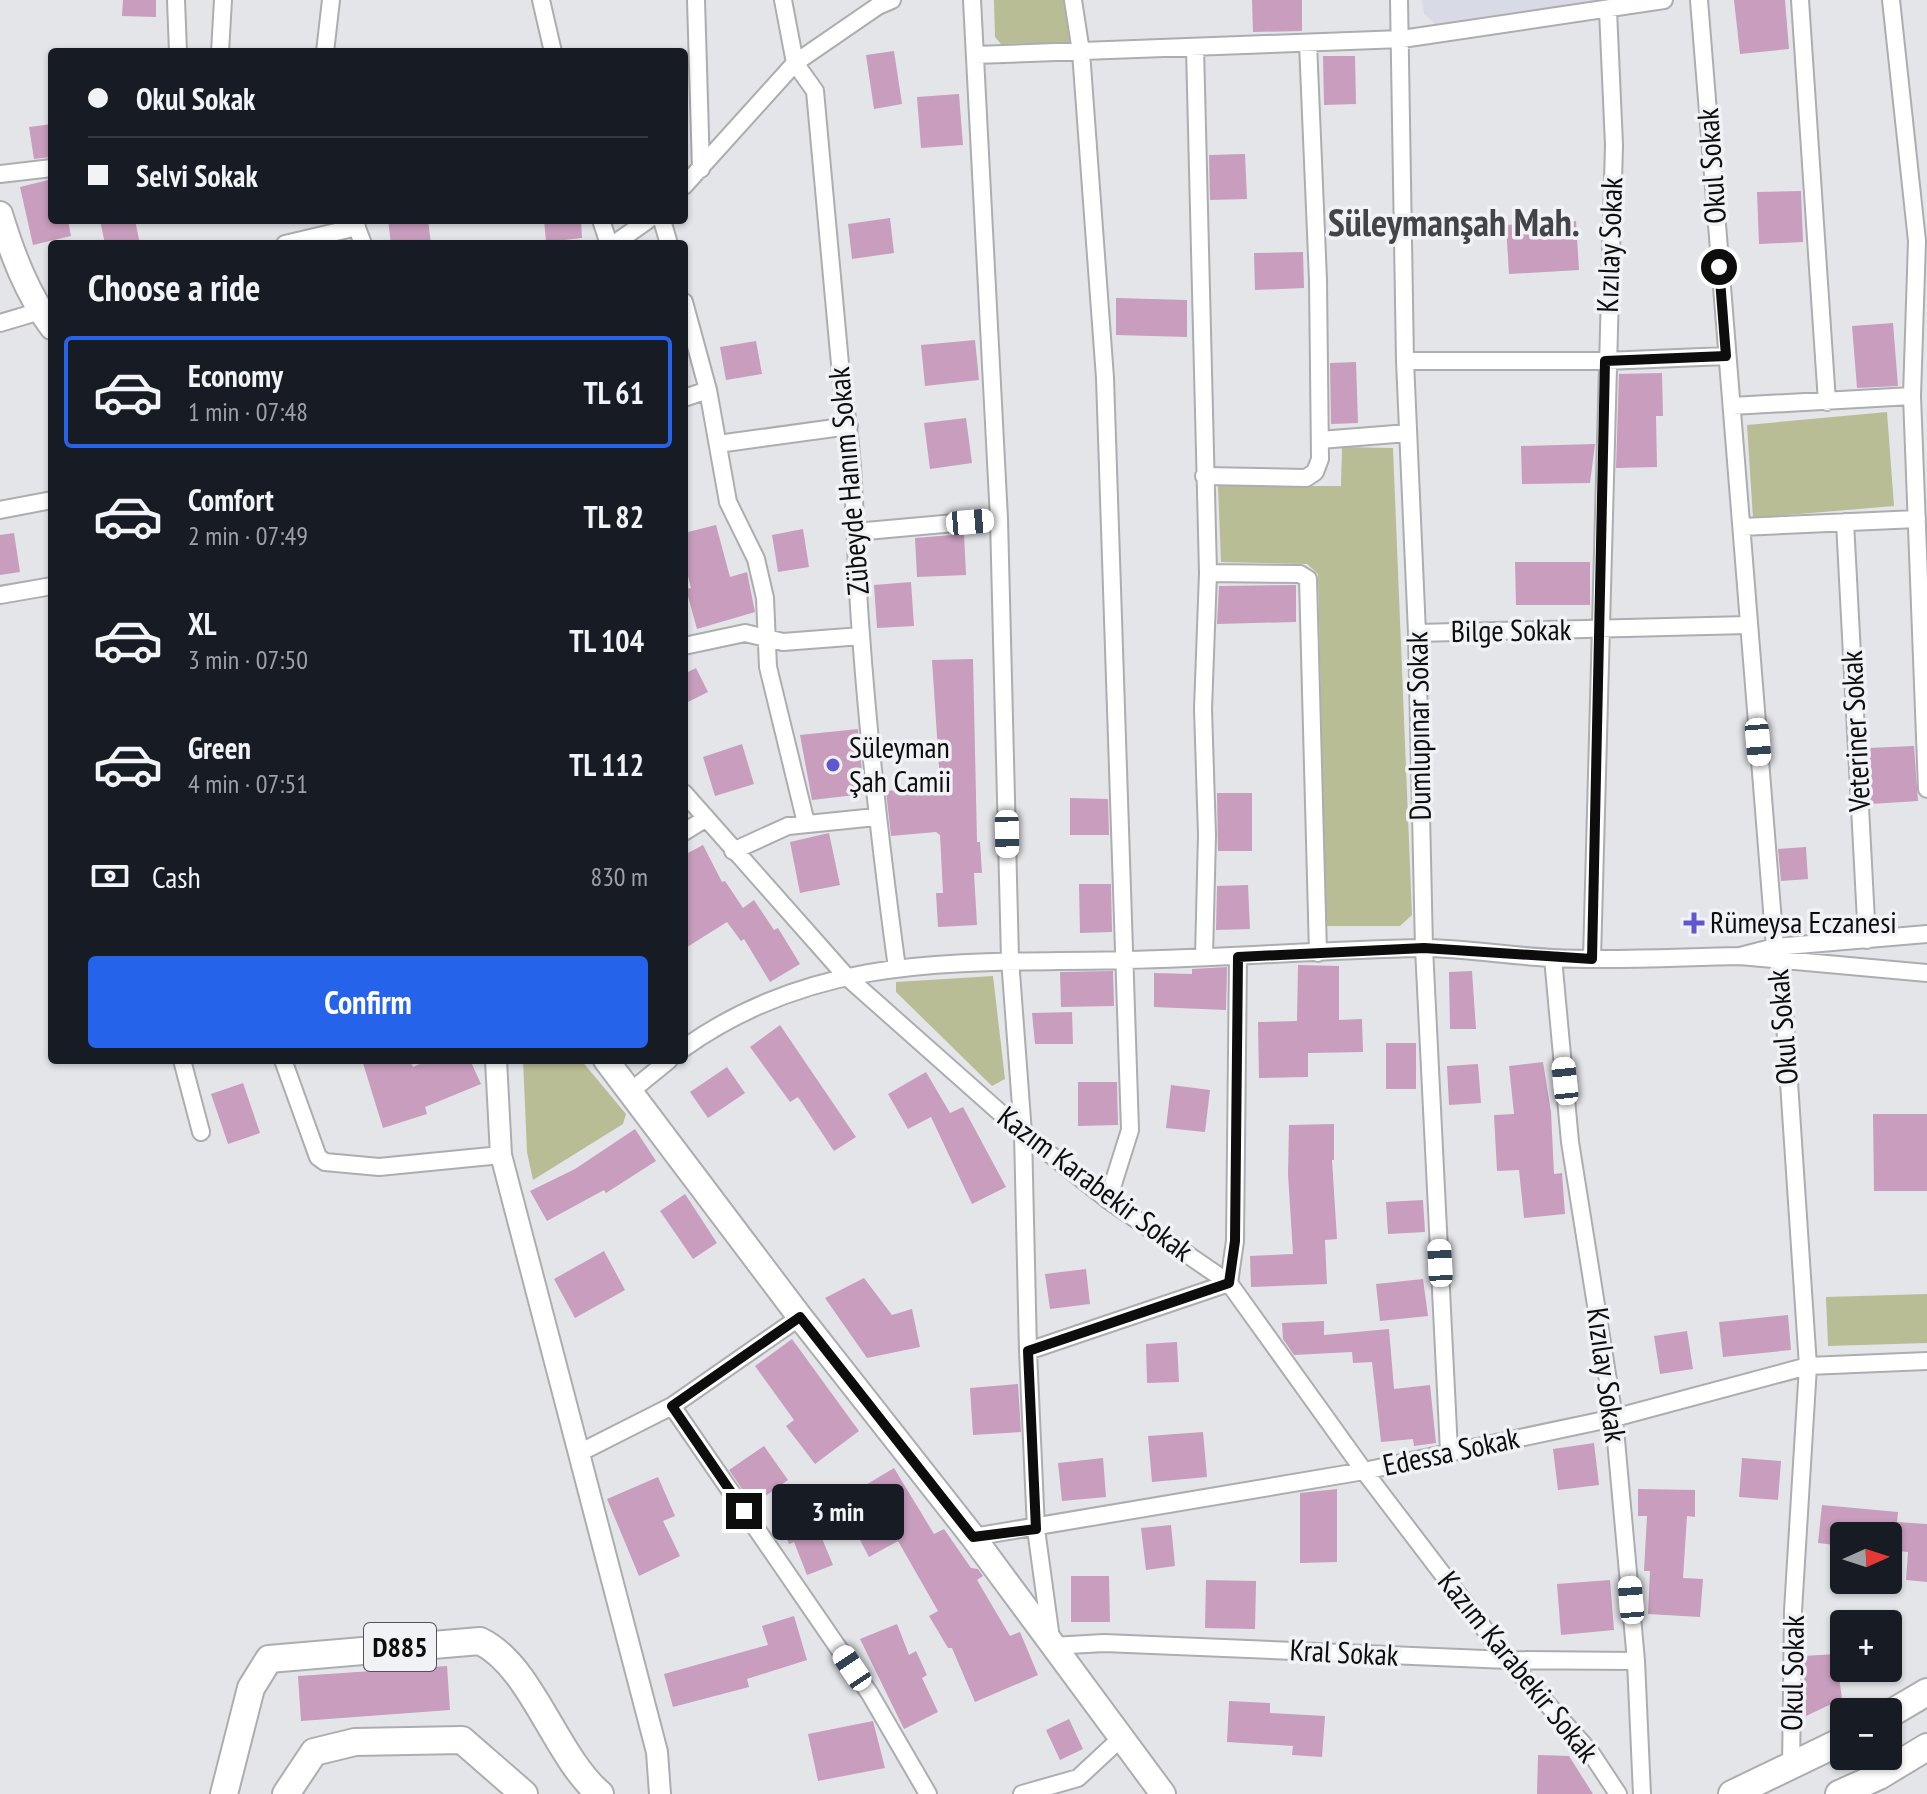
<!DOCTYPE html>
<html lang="en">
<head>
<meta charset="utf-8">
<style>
	:root { --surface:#171b24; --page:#20242c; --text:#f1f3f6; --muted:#9ea1a6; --line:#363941; --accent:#2563eb }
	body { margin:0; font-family:"PT Sans Narrow",sans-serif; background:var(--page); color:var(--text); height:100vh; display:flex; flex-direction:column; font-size:30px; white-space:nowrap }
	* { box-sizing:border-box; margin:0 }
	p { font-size:26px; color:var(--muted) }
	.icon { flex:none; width:44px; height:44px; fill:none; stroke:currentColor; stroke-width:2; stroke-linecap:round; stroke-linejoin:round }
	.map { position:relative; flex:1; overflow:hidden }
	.sheet { position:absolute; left:48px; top:240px; width:640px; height:824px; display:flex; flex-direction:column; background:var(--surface); border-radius:8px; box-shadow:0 2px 6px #0004 }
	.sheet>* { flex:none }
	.hud { position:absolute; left:48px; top:48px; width:640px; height:176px; border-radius:8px; box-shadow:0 2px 6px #0004; display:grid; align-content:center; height:176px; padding:0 40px; background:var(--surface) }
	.needle { width:52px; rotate:87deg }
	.tools { position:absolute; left:1830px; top:1522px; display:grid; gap:16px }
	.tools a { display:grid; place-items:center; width:72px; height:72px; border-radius:8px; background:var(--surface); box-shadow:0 2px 6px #0004; font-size:40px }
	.end { position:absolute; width:36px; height:36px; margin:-18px; border:10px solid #0d0d0e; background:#fff; box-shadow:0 0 0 4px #fff }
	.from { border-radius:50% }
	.bubble { position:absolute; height:56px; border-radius:8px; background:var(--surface); box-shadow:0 2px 6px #0004; font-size:26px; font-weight:700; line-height:56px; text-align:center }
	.car { position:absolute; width:24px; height:48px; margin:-24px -12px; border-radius:10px; box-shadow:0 0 6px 2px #0007; background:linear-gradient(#fff 24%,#345 0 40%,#fff 0 76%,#345 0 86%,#fff 0) }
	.hud b { display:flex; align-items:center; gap:28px; height:76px; font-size:30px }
	.hud b+b { border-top:2px solid var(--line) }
	.hud i { width:20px; height:20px; background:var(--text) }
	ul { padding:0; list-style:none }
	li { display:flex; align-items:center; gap:24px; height:112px; margin:0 16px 12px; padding:0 24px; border:4px solid transparent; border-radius:8px }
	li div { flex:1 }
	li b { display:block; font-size:30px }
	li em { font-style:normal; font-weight:700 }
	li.selected { border-color:var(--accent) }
	li>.icon { width:72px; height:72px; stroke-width:1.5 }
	h2 { padding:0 40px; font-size:36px; line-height:96px }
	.pay { display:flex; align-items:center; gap:20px; height:88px; padding:0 40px; font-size:30px }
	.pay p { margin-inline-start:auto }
	.cta { display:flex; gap:16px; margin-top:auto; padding:16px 40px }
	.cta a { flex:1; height:92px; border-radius:8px; background:var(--accent); color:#fff; font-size:32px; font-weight:700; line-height:92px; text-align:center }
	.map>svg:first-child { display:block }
	.built { fill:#d8dae5 }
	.green { fill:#b9bd95 }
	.building { fill:#c89dbd }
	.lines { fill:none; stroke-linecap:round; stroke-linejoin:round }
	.minor-casing { stroke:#acadb0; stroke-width:20 }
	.tertiary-casing { stroke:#acadb0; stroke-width:24 }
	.secondary-casing { stroke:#acadb0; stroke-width:28 }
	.primary-casing { stroke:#acadb0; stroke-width:30 }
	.minor { stroke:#fff; stroke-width:16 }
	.tertiary { stroke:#fff; stroke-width:20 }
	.secondary { stroke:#fff; stroke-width:24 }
	.primary { stroke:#fff; stroke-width:26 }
	.route { stroke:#0d0d0e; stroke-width:10 }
	.poi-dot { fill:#6057d0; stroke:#f1f2f6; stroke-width:3 }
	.labels { text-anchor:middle; stroke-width:7; stroke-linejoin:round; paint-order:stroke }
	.shield { fill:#f1f2f6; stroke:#515254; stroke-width:2 }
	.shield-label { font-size:28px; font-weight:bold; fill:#0d0d0e }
	.street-label { font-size:30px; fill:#0d0d0e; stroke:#f1f2f6 }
	.poi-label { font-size:30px; fill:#0d0d0e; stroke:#f1f2f6; text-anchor:start }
	.district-label { font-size:38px; font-weight:bold; fill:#444448; stroke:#f1f2f6 }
</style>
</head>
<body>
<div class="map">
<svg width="1927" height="1794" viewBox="0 0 1927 1794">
	<rect width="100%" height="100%" fill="#e4e5e9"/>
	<path class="built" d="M1422 0H1600L1435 24 1424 14Z"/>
	<path class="green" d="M994 0H1064L1070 43 1001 44 995 37Z
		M1887 412 1894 506 1753 518 1747 425Z
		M1342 447 1393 448 1412 915 1400 926H1326L1318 574 1307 564 1221 562 1218 486H1341Z
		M993 976 1005 1079 992 1086 896 992V982Z
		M523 1060H581L626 1114 623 1124 533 1180 527 1152Z
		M1927 1294V1343L1828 1346 1826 1297Z"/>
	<path class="building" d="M123 0H156V17L122 16Z
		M1252 0H1302V31L1253 32Z
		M1734 0H1785L1789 49 1740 54Z
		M894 51 902 104 874 109 866 55Z
		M1323 56H1355L1356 104 1324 105Z
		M959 94 963 145 921 148 917 97Z
		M52 124V157L34 159 29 127Z
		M1245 154 1247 199 1210 200 1209 155Z
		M52 179V220H68L71 236 33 245 20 187Z
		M1801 191 1803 242 1759 244 1757 192Z
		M890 218 894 253 852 259 848 224Z
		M100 220H135L140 244H105Z
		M388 220H428L431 244H391Z
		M544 220H581L582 238 546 242Z
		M1576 221 1579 270 1509 274 1506 225Z
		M1303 252 1304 288 1255 290 1254 253Z
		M1116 298 1187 300V337L1116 335Z
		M1893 323 1898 386 1857 388 1852 326Z
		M975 340 979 380 925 386 921 345Z
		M756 341 762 374 726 380 720 347Z
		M1356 362 1358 423 1331 424 1330 363Z
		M1662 373 1663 416H1656L1657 467 1616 468 1619 374Z
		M966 418 972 463 930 469 924 423Z
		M1595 444 1590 483 1522 484 1521 446Z
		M716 525 730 577 747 572 755 612 697 629 686 589 691 588 684 560V533Z
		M803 529 809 567 778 572 772 535Z
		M14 533 20 572 0 575V535Z
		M964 534 966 575 917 577 915 538Z
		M1515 562H1590V605H1516Z
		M911 582 914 626 877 628 874 585Z
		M1296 585V622L1217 624 1219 586Z
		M973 659 977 842H980L982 873H974L977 925 938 927 936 893H943L940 835 936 832 891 836 886 791 935 787V782H940L932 660Z
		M696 668 708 692 684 704V674Z
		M858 729 864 794 812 800 800 735Z
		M742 744 754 784 715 796 703 757Z
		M1914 746 1918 801 1871 804 1868 748Z
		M1217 793H1252V851H1218Z
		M1070 798 1108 799 1109 835H1070Z
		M829 833 840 885 800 893 790 842Z
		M703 845 722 882 725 881 743 908 754 900 774 930 778 928 800 964 770 982 744 939 741 941 727 922 684 949V855Z
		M1806 847 1808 879 1781 881 1778 849Z
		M1079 884H1111L1112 932 1080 933Z
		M1248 885 1250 929 1216 930 1217 886Z
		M1298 965 1339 966V1020L1362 1019 1363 1052 1308 1053V1077L1259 1078 1258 1022 1297 1021Z
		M1227 967 1226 1010 1154 1007V973L1192 974V969Z
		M1113 971 1114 1006 1061 1007 1060 972Z
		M1472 971 1476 1029H1450L1449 972Z
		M1072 1012 1073 1044H1035L1032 1013Z
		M780 1025 856 1137 834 1151 798 1097 790 1102 750 1047Z
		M1386 1043H1416V1089H1386Z
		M362 1060H410L413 1067 429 1060H470L481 1084 425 1107 427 1114 383 1128Z
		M1543 1062 1551 1112 1554 1174 1562 1173 1565 1214 1524 1218 1519 1170 1497 1171 1494 1115 1514 1114 1509 1066Z
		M1478 1064 1481 1103 1449 1105 1447 1066Z
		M727 1067 745 1093 708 1118 690 1092Z
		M926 1072 950 1113 963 1107 1006 1187 972 1204 931 1117 908 1129 888 1094Z
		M1078 1082H1117L1118 1125 1078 1126Z
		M243 1083 260 1133 228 1144 211 1094Z
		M1171 1085 1210 1090 1205 1132 1166 1128Z
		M1873 1114H1927V1191H1874Z
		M1334 1124V1160H1332L1337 1239 1325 1240 1327 1284 1251 1287 1250 1256 1293 1254 1288 1174 1289 1125Z
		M635 1129 656 1161 606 1193 604 1190 547 1221 530 1191 575 1169Z
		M685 1194 717 1243 693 1259 660 1211Z
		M1423 1200 1425 1232 1388 1234 1386 1202Z
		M604 1251 625 1290 575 1318 554 1279Z
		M1086 1269 1090 1304 1050 1309 1045 1274Z
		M864 1278 892 1315 912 1309 920 1347 867 1358 825 1298Z
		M1423 1279 1428 1316 1380 1321 1376 1284Z
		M1788 1315 1791 1350 1723 1357 1719 1322Z
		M1324 1321V1335L1389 1329 1394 1389 1430 1385 1436 1443 1414 1446 1413 1439 1381 1442 1372 1362 1353 1363 1352 1352 1294 1355 1283 1339 1282 1323Z
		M1687 1331 1693 1369 1660 1374 1654 1336Z
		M792 1339 859 1431 815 1464 786 1426 794 1420 755 1366Z
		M1177 1342 1179 1382 1147 1383 1146 1344Z
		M1018 1384 1021 1432 973 1435 970 1388Z
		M1203 1432 1207 1477 1152 1482 1148 1436Z
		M1594 1443 1599 1485 1558 1490 1553 1449Z
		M764 1446 788 1480 757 1502H751L729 1470Z
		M1103 1458 1106 1497 1062 1501 1058 1463Z
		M1742 1458 1781 1461 1778 1500 1739 1497Z
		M894 1468 934 1534 944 1529 971 1568 978 1569 983 1576 977 1580 1010 1636 1020 1632 1038 1675 975 1702 952 1648H948L929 1616 938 1611 898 1541 869 1557 854 1529 870 1521 854 1492Z
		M658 1477 675 1516 663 1521 680 1556 639 1576 607 1499Z
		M1337 1489V1562L1300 1563V1493Z
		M1638 1489 1695 1490V1517L1687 1516 1683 1578 1703 1579 1700 1617 1648 1614 1650 1571H1644L1647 1516H1638Z
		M807 1502 833 1565 807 1575 794 1542 789 1544 777 1513Z
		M1822 1505 1898 1512 1897 1522 1927 1524V1582L1906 1580 1908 1552 1888 1550V1536H1844V1546L1818 1543Z
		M1171 1525 1175 1566 1146 1570 1141 1528Z
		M1071 1576H1109L1110 1622H1071Z
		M1206 1580 1256 1581 1255 1629 1205 1628Z
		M1610 1580 1614 1630 1561 1635 1557 1584Z
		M794 1616 807 1660 747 1679 749 1687 673 1707 664 1674 768 1645 762 1626Z
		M897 1624 909 1655 916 1651 927 1675 922 1678 938 1712 904 1729 860 1639Z
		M1836 1654 1842 1699 1806 1716 1803 1656Z
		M447 1666 450 1710 301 1721 298 1676Z
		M1229 1701 1270 1703V1713L1325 1716 1322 1757 1292 1755 1293 1746 1227 1742Z
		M1069 1719 1083 1749 1060 1760 1046 1730Z
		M873 1721 885 1768 818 1781 808 1734Z
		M1538 1755 1569 1756 1593 1794H1537Z"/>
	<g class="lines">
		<defs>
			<path id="minor" d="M176 0 178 52
				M541 0 553 52
				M696 0 701 169
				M783 0 795 63 815 91 842 386C857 468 854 552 861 635 869 747 882 858 897 968
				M972 0 999 519 1010 959 1023 1133 1028 1351 1036 1529 1052 1646 1104 1643 1508 1660 1636 1661
				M1073 0 1081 52 1105 378 1130 1130 1108 1200
				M1399 0 1405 361 1417 633 1424 948 1449 1451
				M1699 0 1775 947 1782 978 1808 1366 1793 1611 1791 1768
				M1800 0 1827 402
				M1891 0 1917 241 1912 396 1927 789
				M1195 48 1208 573 1203 709 1207 835 1204 956
				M220 52 223 0
				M325 52 331 0
				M975 55 1402 39 1664 0
				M0 174 52 168
				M684 186 795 63 878 6 892 0
				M354 220 363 244
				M601 220 609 244
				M662 220 669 244
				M285 244 357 227
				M614 244 648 220
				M684 302 708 390 728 502 756 559 765 598 768 667 806 823
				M0 323 47 309
				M1405 361H1605L1726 356
				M684 398 708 390
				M1732 406 1912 396
				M1320 440 1408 433
				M718 444 849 426
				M1204 476 1306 478 1315 472 1320 459 1318 280 1308 43
				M0 510 52 500
				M1845 522 1867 940
				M1742 527 1917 519
				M855 532 999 519
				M1208 573 1300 574 1308 579 1318 953
				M0 595 52 586
				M1417 633 1748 625
				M684 646 745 633 783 642 861 636
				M684 793 846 976 1023 1133 1108 1200 1229 1283 1364 1471 1508 1660 1591 1753 1618 1794
				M684 832 705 819
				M733 851 788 826 876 817
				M1927 934 1775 947 1740 956 1927 973
				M1553 958 1570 1142 1614 1418 1636 1661 1642 1794
				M1592 959 1614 145 1608 10
				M684 1048C822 950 966 964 1125 960 1224 958 1322 950 1421 948 1465 948 1509 956 1553 958 1615 961 1678 957 1740 956
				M182 1060 201 1132
				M283 1060 318 1157 325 1162 379 1167 501 1155
				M631 1091 669 1060
				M1028 1351 1229 1283 1235 1241 1238 957
				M672 1406 870 1694 928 1794
				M579 1453 672 1406 800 1317
				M973 1537 1364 1471 1614 1418 1808 1366 1927 1361
				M1022 1794 1078 1778 1121 1738"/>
			<path id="tertiary" d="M496 1060 501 1155 657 1752 660 1794"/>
			<path id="secondary" d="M0 214C12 253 27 294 52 327
				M606 1060 800 1317 973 1537 1163 1794"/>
			<path id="primary" d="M1888 1715 1927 1692
				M224 1794 251 1688 269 1659 480 1641C532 1666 555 1756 600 1794
				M286 1794 314 1752 355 1742 462 1740 524 1794
				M1732 1794 1844 1740
				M1839 1794 1879 1776 1927 1747"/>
		</defs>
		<use href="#minor" class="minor-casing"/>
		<use href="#tertiary" class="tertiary-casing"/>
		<use href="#secondary" class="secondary-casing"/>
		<use href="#primary" class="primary-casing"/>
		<use href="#minor" class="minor"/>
		<use href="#tertiary" class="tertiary"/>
		<use href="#secondary" class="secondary"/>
		<use href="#primary" class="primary"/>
	</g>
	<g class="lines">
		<path class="route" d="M744 1511 672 1406 800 1317 973 1537 1036 1529 1028 1351 1229 1283 1235 1241 1238 957 1424 948 1592 959 1605 361 1726 356 1719 267"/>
	</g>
	<g class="poi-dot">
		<circle cx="833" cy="765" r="8"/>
		<path d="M1690 911h8v8h8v8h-8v8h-8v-8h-8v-8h8z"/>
	</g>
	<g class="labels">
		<rect class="shield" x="364" y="1623" width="72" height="48" rx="6"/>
		<g class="shield-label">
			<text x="400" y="1657">D885</text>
		</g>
		<g class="street-label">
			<text transform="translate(1712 166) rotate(-94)" y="10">Okul Sokak</text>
			<text transform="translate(1610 245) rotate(-88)" y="10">Kızılay Sokak</text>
			<text transform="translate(849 481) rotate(-95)" y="10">Zübeyde Hanım Sokak</text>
			<text transform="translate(1511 631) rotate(-1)" y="10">Bilge Sokak</text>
			<text transform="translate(1419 726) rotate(-91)" y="10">Dumlupınar Sokak</text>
			<text transform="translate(1856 731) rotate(-93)" y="10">Veteriner Sokak</text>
			<text transform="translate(1783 1027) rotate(-95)" y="10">Okul Sokak</text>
			<text transform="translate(1095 1184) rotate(37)" y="10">Kazım Karabekir Sokak</text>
			<text transform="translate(1606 1375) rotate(82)" y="10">Kızılay Sokak</text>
			<text transform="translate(1451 1452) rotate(-12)" y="10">Edessa Sokak</text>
			<text transform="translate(1344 1653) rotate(3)" y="10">Kral Sokak</text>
			<text transform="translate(1518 1667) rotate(51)" y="10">Kazım Karabekir Sokak</text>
			<text transform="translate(1793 1673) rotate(-89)" y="10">Okul Sokak</text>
		</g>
		<g class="poi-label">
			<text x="849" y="758">Süleyman<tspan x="849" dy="34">Şah Camii</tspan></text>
			<text x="1710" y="933">Rümeysa Eczanesi</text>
		</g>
		<g class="district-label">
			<text x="1454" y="236">Süleymanşah Mah.</text>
		</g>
	</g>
</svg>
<div class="tools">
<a><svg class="needle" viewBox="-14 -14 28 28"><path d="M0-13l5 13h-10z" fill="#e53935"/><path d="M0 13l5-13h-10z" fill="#9ea1a6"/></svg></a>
<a>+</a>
<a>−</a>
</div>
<i class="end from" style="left:1719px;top:267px"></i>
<i class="end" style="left:744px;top:1511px"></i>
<div class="bubble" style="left:772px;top:1484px;width:132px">3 min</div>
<i class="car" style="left:970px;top:522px;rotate:85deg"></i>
<i class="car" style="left:1758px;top:742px;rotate:175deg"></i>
<i class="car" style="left:1007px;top:834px;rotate:179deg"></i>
<i class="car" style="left:1565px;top:1081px;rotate:354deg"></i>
<i class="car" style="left:1440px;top:1263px;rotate:357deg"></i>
<i class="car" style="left:1631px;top:1600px;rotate:355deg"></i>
<i class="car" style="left:852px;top:1668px;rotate:326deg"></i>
<div class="hud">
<b><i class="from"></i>Okul Sokak</b>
<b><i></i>Selvi Sokak</b>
</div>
<section class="sheet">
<h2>Choose a ride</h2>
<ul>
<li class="selected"><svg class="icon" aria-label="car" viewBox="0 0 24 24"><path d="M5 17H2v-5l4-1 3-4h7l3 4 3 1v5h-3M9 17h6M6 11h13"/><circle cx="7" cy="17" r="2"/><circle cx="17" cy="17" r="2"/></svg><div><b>Economy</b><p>1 min · 07:48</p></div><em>TL 61</em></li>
<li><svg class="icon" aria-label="car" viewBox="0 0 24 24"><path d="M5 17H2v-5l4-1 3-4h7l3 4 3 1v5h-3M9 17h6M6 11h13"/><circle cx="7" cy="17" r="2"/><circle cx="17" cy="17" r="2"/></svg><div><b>Comfort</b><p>2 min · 07:49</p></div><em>TL 82</em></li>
<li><svg class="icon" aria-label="car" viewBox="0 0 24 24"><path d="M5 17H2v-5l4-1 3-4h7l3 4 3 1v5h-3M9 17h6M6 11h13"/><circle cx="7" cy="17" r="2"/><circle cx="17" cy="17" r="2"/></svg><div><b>XL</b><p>3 min · 07:50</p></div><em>TL 104</em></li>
<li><svg class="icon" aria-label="car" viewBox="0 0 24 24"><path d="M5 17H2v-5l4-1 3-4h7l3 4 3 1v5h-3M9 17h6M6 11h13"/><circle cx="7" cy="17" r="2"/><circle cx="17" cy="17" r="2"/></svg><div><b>Green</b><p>4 min · 07:51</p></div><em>TL 112</em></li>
</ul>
<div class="pay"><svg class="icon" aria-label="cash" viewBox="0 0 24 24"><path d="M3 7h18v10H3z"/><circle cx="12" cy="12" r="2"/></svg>Cash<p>830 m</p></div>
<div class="cta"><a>Confirm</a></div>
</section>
</div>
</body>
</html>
